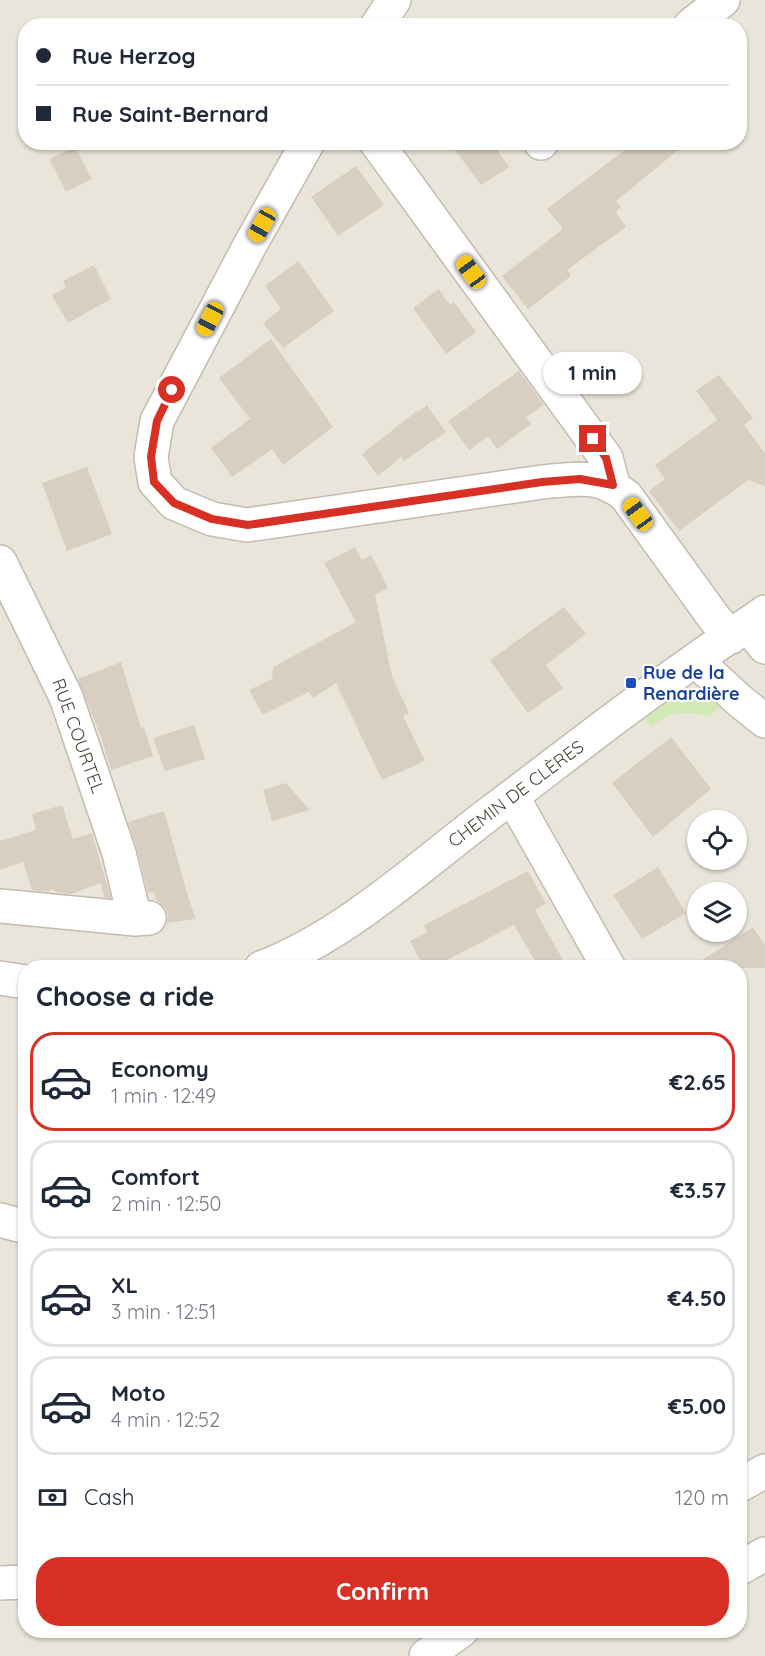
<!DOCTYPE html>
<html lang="en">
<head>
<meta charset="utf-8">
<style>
	:root { --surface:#fff; --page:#f6f6f7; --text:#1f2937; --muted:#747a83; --line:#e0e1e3; --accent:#d93025 }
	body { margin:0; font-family:Quicksand,sans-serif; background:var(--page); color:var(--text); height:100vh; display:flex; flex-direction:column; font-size:22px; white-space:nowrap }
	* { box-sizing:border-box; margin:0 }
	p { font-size:20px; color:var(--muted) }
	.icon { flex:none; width:33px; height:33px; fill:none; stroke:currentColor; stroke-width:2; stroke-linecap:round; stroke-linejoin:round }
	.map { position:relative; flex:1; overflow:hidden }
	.panel { position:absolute; left:18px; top:960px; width:729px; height:678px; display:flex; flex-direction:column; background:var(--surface); border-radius:24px; box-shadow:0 2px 4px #0004 }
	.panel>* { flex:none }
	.banner { position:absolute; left:18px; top:18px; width:729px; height:132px; border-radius:24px; box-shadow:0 2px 4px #0004; display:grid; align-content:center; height:132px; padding:0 18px; background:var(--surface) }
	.tools { position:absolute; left:687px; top:810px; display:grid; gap:12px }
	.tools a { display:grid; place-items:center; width:60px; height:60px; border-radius:50%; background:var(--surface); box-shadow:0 2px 4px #0004; font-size:30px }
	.end { position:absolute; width:27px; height:27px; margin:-14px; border:8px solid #d93025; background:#fff; box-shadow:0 0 0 3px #fff }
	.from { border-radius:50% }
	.bubble { position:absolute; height:42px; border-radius:21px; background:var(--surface); box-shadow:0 2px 4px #0004; font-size:20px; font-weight:700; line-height:42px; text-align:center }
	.car { position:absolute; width:18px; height:36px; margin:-18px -9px; border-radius:8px; box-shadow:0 0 4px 2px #0007; background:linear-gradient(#f5c518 24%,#345 0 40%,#f5c518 0 76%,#345 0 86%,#f5c518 0) }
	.banner b { display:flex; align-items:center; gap:21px; height:57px; font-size:22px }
	.banner b+b { border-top:2px solid var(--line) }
	.banner i { width:15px; height:15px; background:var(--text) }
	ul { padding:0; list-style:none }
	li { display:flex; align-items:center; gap:18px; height:99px; margin:0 12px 9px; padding:0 6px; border:3px solid var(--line); border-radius:24px }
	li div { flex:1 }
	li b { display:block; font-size:22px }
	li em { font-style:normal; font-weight:700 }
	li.on { border-color:var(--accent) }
	li>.icon { width:54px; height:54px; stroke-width:1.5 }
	h2 { padding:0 18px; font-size:27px; line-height:72px }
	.pay { display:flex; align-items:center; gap:15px; height:66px; padding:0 18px; font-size:22px }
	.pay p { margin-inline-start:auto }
	.action { display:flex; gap:12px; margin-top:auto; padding:12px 18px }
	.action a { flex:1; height:69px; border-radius:24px; background:var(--accent); color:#fff; font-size:24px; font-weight:700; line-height:69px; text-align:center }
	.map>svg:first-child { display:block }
	.residential { fill:#eae5da; fill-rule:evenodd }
	.green { fill:#d2eab5 }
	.building { fill:#d8cfc1 }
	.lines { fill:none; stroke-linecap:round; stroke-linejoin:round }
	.minor-casing { stroke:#c2bbae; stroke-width:36 }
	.minor { stroke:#fff; stroke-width:33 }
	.route { stroke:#d93025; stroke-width:8 }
	.transit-dot { fill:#1a4fb4; stroke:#fff; stroke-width:2 }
	.labels { text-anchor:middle; stroke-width:4.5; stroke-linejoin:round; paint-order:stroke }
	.transit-label { font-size:18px; font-weight:bold; fill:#164399; stroke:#fff; text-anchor:start }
	.street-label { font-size:18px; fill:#4b4439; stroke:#fff }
</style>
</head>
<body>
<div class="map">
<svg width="765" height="1656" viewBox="0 0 765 1656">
	<rect width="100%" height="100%" fill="#f6f3ec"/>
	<path class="residential" d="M0 0H765V1656H0ZM26 26H740V142H26ZM698 820H736V860H698ZM698 892H736V932H698ZM26 968H740V1630H26Z"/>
	<path class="green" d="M692 695 715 701 721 705 709 717C687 710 670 711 651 727L644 720C659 707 672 696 692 695Z"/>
	<path class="building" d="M449 142H492L509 167 481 185Z
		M635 142H688L616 201 621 207 616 212 626 227 567 270 571 276 528 309 502 276 563 229 547 209Z
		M75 147 92 179 66 192 49 159Z
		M356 166 384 205 338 236 311 197Z
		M298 261 334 311 283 348 263 323 281 309 265 286Z
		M94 265 111 299 68 323 52 295 66 288 63 281Z
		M439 289 450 305 454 302 476 332 446 354 413 308Z
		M271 339 333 427 283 465 272 449 232 477 211 448 250 419 219 378Z
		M519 371 544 405 526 417 531 424 497 449 488 436 469 450 448 421Z
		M719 375 753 418 744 425 765 453V486L748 480 679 531 649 491 665 479 655 465 717 420 696 391Z
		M427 405 446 432 404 461 401 457 378 476 362 454 418 410 419 411Z
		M87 467 112 534 67 551 42 483Z
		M355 547 362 560 371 555 388 588 375 595 392 676 409 713 403 716 425 761 382 780 336 683 313 698 309 692 263 715 249 690 272 679 273 667 356 622 324 563Z
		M564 607 586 634 546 665 563 688 528 713 490 660Z
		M121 662 141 728 144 727 153 756 111 770 101 737 78 679Z
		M194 725 205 759 165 771 153 738Z
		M671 737 711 789 653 837 612 783Z
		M286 783 310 810 272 821 263 790Z
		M62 805 73 839 92 833 111 898 104 897 101 883 71 894 55 892 54 889 45 892 32 890 23 862 0 870V841L36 830 32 814Z
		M164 811 190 903 196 919 167 923 168 916 165 908 157 901 154 892 148 893 137 849 128 822Z
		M658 867 686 913 642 939 613 895Z
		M528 871 546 904 535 910 567 967 539 968 514 925 432 968H424L410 941 427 932 424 925Z
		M753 927 765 945V968H690Z"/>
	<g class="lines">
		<defs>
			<path id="minor" d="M377 26 394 0
				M690 26 723 0
				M308 142 250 245 157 421 151 457 155 482 174 503 212 519 247 525 542 482C575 479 599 473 626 496L715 619 731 637
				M376 142 606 458 613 485
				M541 143 542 142
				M0 562 66 697 119 853 135 919
				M747 625 765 647
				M695 660 740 701 765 721
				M512 796 609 968
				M0 906 135 919 149 918
				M261 968C345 936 420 866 490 813 558 762 624 709 694 661 717 644 742 629 765 612
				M0 978 26 982
				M0 1220 26 1227
				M740 1485 765 1471
				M740 1568 765 1554
				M0 1583 26 1582
				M426 1656 462 1630"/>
		</defs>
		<use href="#minor" class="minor-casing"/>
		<use href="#minor" class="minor"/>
	</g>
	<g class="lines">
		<path class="route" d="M172 390 157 421 151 457 154 482 174 503 212 519 248 525 542 482 580 479 613 485 606 458 593 439"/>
	</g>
	<rect class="transit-dot" x="625" y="677" width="12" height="12" rx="3"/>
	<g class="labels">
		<g class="transit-label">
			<text x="643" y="679">Rue de la<tspan x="643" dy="21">Renardière</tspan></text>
		</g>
		<g class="street-label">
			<text transform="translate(78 736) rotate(70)" y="6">RUE COURTEL</text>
			<text transform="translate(516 794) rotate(-37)" y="6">CHEMIN DE CLÈRES</text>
		</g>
	</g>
</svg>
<div class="tools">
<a><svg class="icon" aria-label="locate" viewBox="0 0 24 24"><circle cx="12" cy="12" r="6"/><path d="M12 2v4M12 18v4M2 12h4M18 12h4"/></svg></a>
<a><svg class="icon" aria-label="layers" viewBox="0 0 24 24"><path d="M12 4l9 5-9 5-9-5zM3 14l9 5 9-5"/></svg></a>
</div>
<i class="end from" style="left:172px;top:390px"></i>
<i class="end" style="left:593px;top:439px"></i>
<div class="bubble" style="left:543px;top:352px;width:99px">1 min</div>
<i class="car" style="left:262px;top:225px;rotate:209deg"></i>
<i class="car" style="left:471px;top:272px;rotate:324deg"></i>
<i class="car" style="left:210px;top:319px;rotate:208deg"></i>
<i class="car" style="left:638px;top:514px;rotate:324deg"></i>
<div class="banner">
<b><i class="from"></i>Rue Herzog</b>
<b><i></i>Rue Saint-Bernard</b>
</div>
<section class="panel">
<h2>Choose a ride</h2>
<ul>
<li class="on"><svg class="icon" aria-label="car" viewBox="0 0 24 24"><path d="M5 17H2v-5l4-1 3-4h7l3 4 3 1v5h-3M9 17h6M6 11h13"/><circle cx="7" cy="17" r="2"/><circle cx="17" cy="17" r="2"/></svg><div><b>Economy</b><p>1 min · 12:49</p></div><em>€2.65</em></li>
<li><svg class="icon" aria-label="car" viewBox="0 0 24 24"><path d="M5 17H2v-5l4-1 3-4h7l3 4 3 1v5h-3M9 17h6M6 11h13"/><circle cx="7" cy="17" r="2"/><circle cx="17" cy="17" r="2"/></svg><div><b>Comfort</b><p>2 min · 12:50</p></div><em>€3.57</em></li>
<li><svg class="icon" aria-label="car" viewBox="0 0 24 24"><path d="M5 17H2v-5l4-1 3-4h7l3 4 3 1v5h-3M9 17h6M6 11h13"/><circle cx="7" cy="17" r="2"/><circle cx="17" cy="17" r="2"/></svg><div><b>XL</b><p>3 min · 12:51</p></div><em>€4.50</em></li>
<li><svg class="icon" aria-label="car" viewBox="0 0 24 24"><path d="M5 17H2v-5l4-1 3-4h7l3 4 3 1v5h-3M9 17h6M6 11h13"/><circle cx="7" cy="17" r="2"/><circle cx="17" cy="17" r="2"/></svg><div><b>Moto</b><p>4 min · 12:52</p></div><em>€5.00</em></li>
</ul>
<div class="pay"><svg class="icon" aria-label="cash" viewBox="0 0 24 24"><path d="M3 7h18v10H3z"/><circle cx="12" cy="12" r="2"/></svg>Cash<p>120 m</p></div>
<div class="action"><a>Confirm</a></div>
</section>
</div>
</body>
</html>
